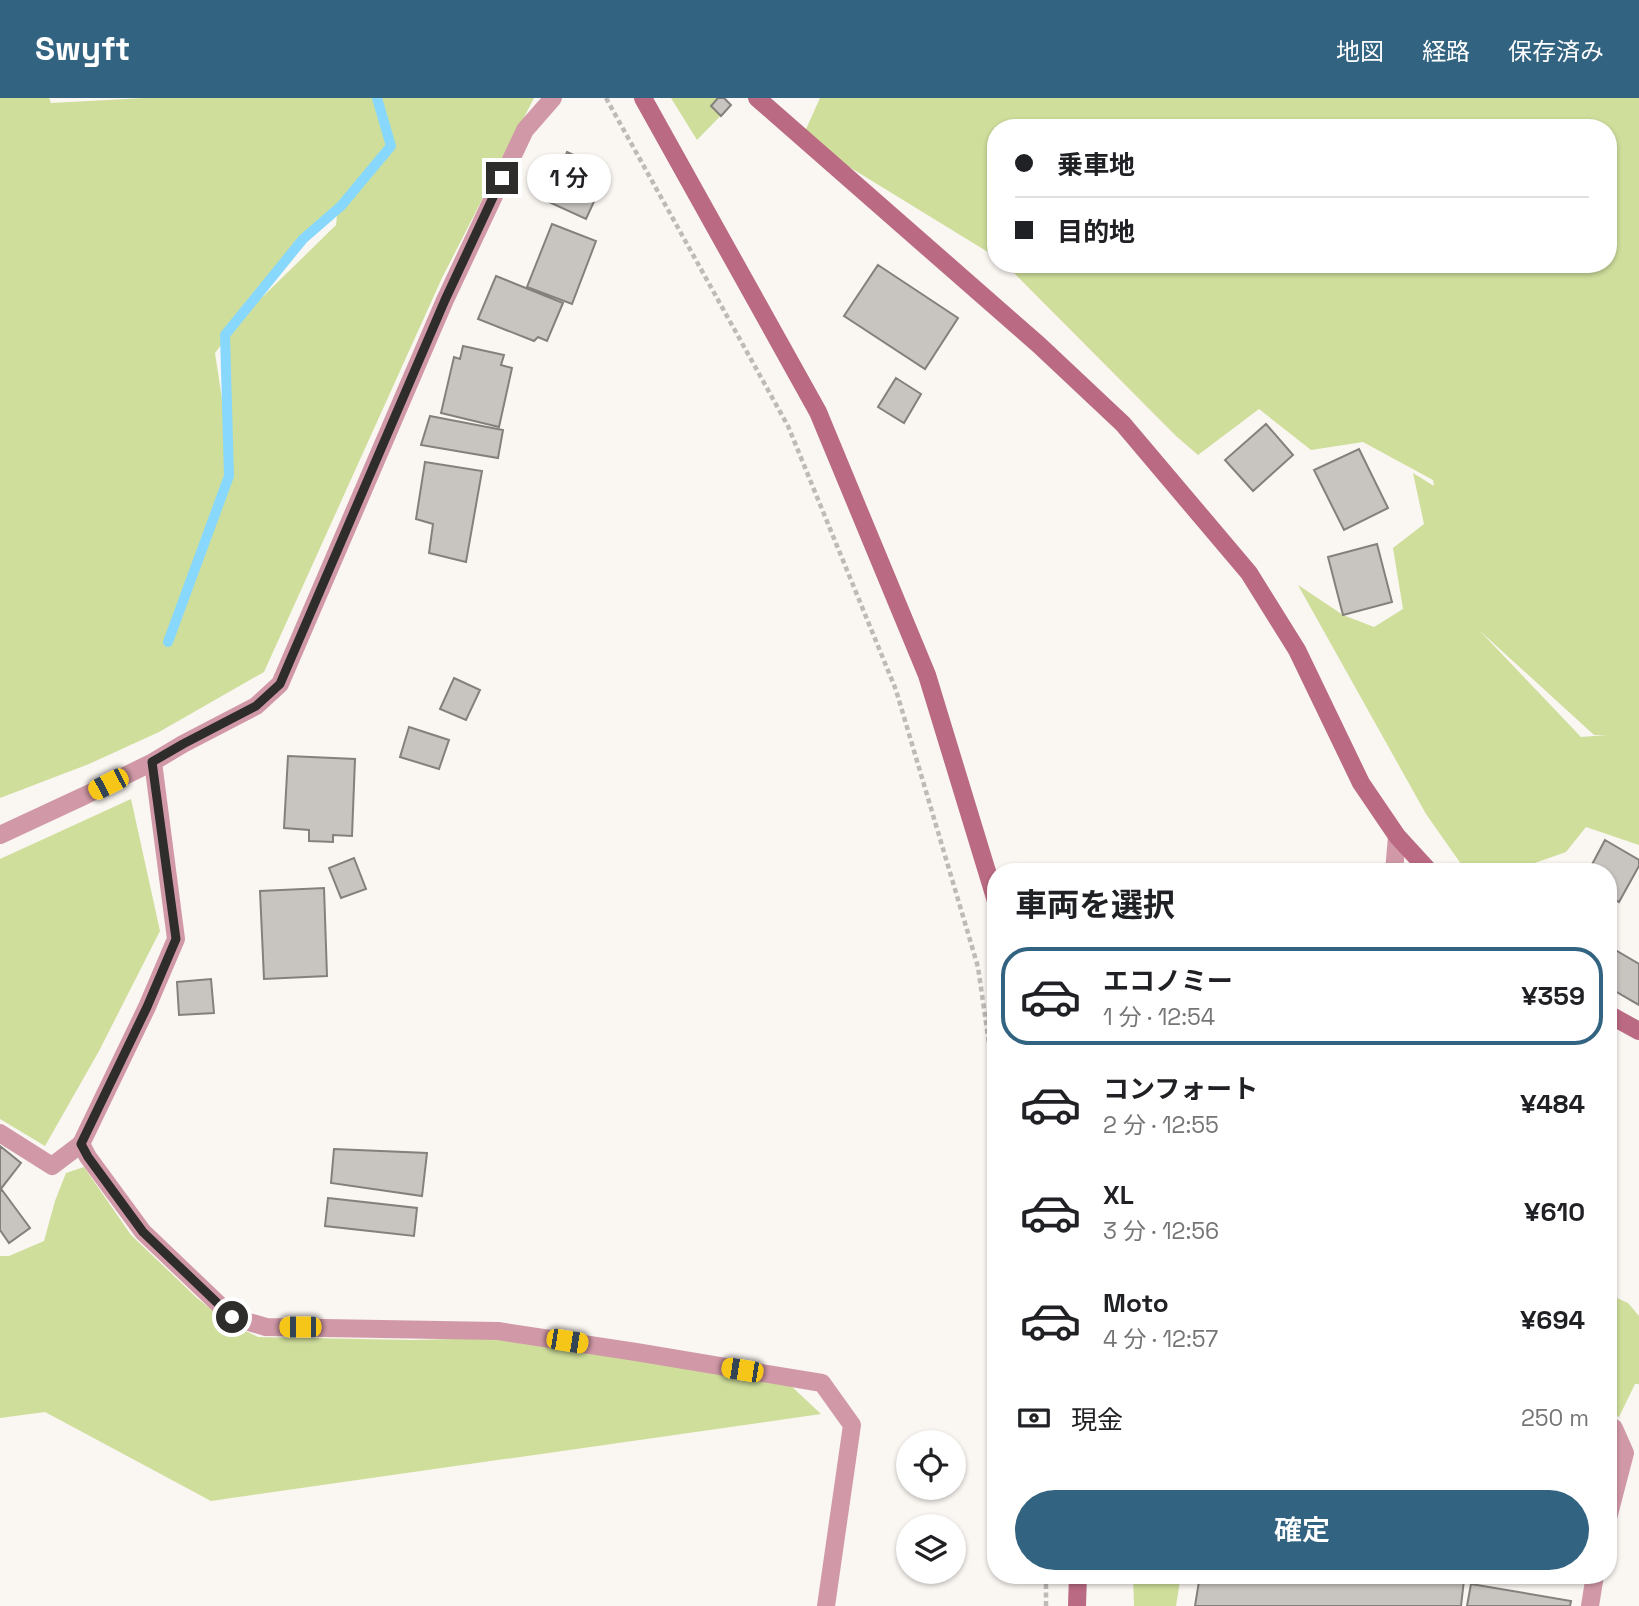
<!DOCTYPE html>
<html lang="ja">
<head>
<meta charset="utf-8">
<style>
	:root { --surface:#fff; --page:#f2f2f2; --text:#202124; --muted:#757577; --line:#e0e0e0; --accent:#326381 }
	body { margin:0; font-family:"Space Grotesk","Noto Sans JP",sans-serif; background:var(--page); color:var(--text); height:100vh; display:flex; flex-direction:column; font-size:26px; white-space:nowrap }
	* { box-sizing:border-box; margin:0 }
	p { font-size:23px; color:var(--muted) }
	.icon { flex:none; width:38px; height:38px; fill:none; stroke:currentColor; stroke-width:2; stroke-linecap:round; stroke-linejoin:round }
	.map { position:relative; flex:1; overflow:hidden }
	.details { position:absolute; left:987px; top:765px; width:630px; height:721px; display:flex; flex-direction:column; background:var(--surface); border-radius:28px; box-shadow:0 2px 5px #0004 }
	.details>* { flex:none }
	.guide { position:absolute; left:987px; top:21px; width:630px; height:154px; border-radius:28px; box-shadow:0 2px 5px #0004; display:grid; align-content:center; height:154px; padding:0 28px; background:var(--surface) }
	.buttons { position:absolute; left:896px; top:1332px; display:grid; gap:14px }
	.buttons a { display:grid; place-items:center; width:70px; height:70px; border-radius:50%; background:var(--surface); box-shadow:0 2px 5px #0004; font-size:35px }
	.end { position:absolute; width:32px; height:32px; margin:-16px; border:9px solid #2f2d2c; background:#fff; box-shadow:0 0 0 4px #fff }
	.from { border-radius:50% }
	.bubble { position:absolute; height:49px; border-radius:24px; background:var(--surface); box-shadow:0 2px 5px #0004; font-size:23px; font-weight:600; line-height:49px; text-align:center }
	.car { position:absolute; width:21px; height:42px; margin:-21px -10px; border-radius:9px; box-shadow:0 0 5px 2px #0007; background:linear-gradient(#f5c518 24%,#345 0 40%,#f5c518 0 76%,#345 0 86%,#f5c518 0) }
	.guide b { display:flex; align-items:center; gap:24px; height:66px; font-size:26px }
	.guide b+b { border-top:2px solid var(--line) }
	.guide i { width:18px; height:18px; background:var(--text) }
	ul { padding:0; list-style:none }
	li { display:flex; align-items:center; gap:21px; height:98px; margin:0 14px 10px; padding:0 14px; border:4px solid transparent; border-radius:28px }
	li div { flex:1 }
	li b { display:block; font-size:26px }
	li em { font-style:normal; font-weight:600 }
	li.selected { border-color:var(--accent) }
	li>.icon { width:63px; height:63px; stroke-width:1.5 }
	h2 { padding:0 28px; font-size:32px; line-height:84px }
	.pay { display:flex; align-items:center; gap:18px; height:77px; padding:0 28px; font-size:26px }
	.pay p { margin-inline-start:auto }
	.button { display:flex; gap:14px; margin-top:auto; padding:14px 28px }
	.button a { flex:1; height:80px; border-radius:42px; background:var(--accent); color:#fff; font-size:28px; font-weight:600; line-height:80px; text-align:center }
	header { display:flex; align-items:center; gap:42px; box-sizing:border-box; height:98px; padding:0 35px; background:var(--accent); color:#fff }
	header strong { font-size:33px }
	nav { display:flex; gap:38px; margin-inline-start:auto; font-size:24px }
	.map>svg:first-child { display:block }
	.green { fill:#cfde9b; fill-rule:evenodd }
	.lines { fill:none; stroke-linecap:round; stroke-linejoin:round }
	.stream { stroke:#88d8fd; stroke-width:10 }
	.building { fill:#c8c4c0; stroke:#84817d; stroke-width:2 }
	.path { stroke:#bdbab7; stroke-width:4.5; stroke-dasharray:5 3.5; stroke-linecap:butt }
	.lane { stroke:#d199a8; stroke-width:18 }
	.street { stroke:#d199a8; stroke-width:18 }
	.secondary { stroke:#ba6a82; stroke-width:18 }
	.route { stroke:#2f2d2c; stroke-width:9 }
</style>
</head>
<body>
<header>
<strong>Swyft</strong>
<nav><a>地図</a><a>経路</a><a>保存済み</a></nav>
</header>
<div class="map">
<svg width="1639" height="1508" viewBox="0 0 1639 1508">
	<rect width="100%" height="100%" fill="#faf6f2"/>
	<path class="green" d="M0 0H49L51 5 145 0H534L442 180 264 574 159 634 89 666 0 700ZM338 109 336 127 238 223 264 188ZM225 242 228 333 227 334 215 255Z
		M671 0H724L731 7 697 42Z
		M820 0H1639V747L1586 729 1566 754 1512 773H1466L1426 716 1298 487 1343 517 1374 529 1403 511 1393 450 1424 426 1413 375 1434 388 1433 382 1363 344 1311 352 1259 311 1198 357 1176 338 1005 166H1608V30H996V159L802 40ZM1479 532 1594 637H1607L1581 639Z
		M131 701 160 833 99 953 45 1048 0 1021V761Z
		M84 1069 131 1137 197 1200 227 1224 258 1239 412 1242 494 1240 790 1287 821 1316 211 1403 45 1314 0 1320V1158H9L44 1143 55 1103 66 1075Z
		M1608 1196 1628 1205 1639 1218V1286H1635L1619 1319 1608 1313Z
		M1133 1477H1181L1176 1508H1134Z"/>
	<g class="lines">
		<path class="stream" d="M168 544 229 378 225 237 303 141 341 108 391 48 377 0"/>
	</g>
	<path class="building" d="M718 0H724L731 7 721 18 711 8Z
		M567 54 608 73 586 121 538 99 550 75 557 78Z
		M552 126 596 143 572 206 527 189Z
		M878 167 958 220 925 271 844 218Z
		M496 178 563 205 547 243 538 239 534 243 478 221Z
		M463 248 504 257 501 267 512 270 499 329 441 315 454 259 460 261Z
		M896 280 921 296 904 325 878 309Z
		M430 318 503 332 498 360 421 347Z
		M1266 326 1293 357 1253 393 1225 362Z
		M1359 351 1388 410 1344 432 1314 372Z
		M425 364 482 373 466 464 429 455 433 426 416 421Z
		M1377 446 1392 504 1343 517 1328 459Z
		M454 580 480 592 466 622 440 611Z
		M409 629 449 642 439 671 400 659Z
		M288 658 355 661 352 738 333 737V744L309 743V732L284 730Z
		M1605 742 1639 762V768L1619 804 1608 797V774H1588Z
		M354 760 366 791 341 800 329 770Z
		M324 790 327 878 264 881 260 793Z
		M1612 850 1639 866V907L1608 889V856Z
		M211 881 214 915 179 917 177 884Z
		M0 1048 21 1065 0 1092Z
		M334 1051 427 1055 422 1098 331 1085Z
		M2 1092 30 1130 9 1145 0 1132V1094Z
		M328 1100 417 1110 414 1138 325 1128Z
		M1200 1477H1427L1464 1482 1461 1508H1195Z
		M1471 1486 1571 1503 1570 1508H1467Z"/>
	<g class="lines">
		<path class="path" d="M606 0 788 328 896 592 978 869 996 994
			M1046 1508V1477"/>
		<path class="lane" d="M0 1035 52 1068 81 1046"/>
		<path class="street" d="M153 664 176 841 147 909 81 1046 88 1059 143 1134 232 1219 266 1229 498 1233 636 1254 822 1285 852 1327 826 1508
			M0 737 86 697 153 664 183 646 256 608 280 586 445 202 525 32 553 0
			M1394 774 1397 738
			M1608 1327 1614 1330 1625 1355 1608 1420
			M1590 1508 1595 1477"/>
		<path class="secondary" d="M643 0 818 314 927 577 996 803
			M757 0 1039 247 1123 326 1249 475 1297 552 1361 685 1397 738 1430 774
			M1608 916 1639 933
			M1077 1508 1078 1477"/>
	</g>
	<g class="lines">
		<path class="route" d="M232 1219 143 1134 88 1059 81 1046 147 909 176 841 152 664 183 646 256 608 280 586 445 202 502 80"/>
	</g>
</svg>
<div class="buttons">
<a><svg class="icon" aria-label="locate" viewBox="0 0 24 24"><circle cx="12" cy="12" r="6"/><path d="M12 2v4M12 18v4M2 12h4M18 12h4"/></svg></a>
<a><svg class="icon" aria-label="layers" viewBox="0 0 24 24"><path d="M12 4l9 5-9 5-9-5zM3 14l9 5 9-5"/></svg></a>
</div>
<i class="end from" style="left:232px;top:1219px"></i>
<i class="end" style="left:502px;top:80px"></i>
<div class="bubble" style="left:527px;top:56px;width:84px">1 分</div>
<i class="car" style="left:108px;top:686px;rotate:243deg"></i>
<i class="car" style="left:300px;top:1229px;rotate:270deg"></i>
<i class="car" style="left:567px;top:1243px;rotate:99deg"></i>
<i class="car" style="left:742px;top:1272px;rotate:279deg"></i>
<div class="guide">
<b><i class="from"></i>乗車地</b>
<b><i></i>目的地</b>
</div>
<section class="details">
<h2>車両を選択</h2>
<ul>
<li class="selected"><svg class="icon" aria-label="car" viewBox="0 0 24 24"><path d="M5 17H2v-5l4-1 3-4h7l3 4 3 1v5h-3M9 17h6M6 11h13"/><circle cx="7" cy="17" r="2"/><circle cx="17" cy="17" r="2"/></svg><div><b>エコノミー</b><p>1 分 · 12:54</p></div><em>¥359</em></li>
<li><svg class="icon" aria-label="car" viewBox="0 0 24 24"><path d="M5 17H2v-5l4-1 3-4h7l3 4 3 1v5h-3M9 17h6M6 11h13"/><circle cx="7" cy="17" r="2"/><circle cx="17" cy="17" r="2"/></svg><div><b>コンフォート</b><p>2 分 · 12:55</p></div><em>¥484</em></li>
<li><svg class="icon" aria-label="car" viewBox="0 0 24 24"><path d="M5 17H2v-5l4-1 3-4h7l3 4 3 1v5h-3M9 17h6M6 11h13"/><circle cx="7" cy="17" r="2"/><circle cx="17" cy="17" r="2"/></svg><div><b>XL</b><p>3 分 · 12:56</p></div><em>¥610</em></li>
<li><svg class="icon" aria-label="car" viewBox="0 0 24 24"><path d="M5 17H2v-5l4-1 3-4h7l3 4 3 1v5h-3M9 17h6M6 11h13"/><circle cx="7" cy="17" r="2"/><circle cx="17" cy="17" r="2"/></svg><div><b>Moto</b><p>4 分 · 12:57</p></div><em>¥694</em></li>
</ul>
<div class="pay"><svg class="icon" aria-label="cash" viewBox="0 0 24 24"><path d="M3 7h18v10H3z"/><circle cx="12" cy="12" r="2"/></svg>現金<p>250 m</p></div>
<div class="button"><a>確定</a></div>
</section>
</div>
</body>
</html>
